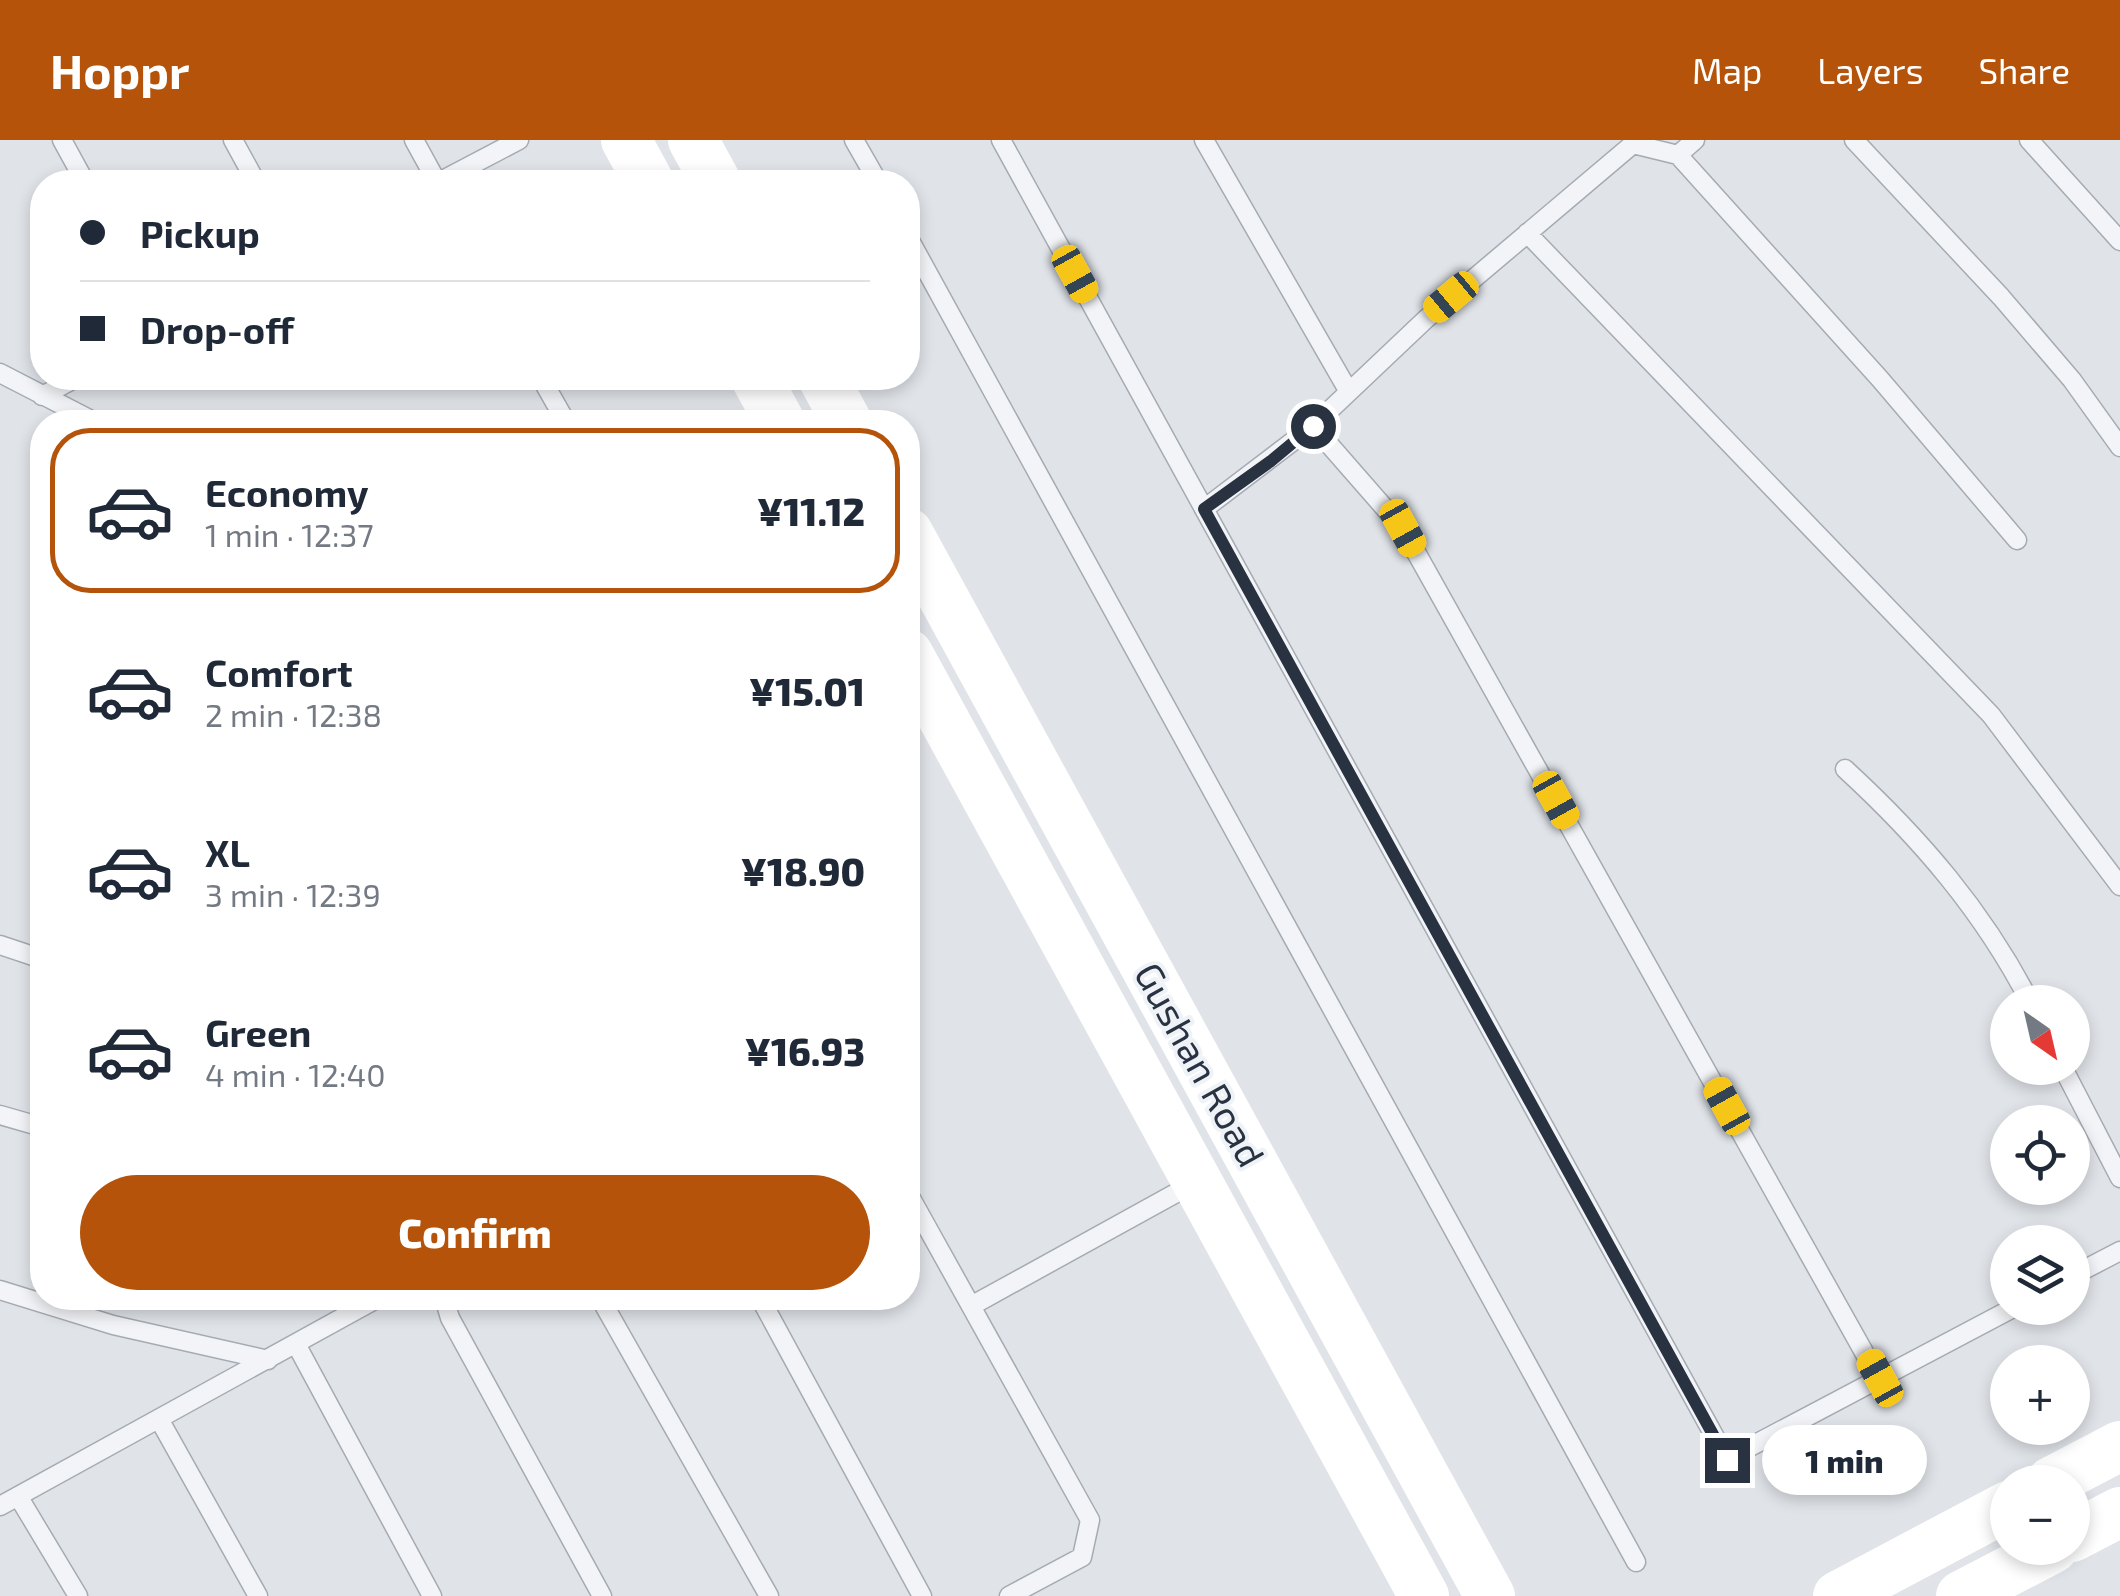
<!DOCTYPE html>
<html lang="en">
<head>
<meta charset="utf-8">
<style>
	:root { --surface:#fff; --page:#f2f2f3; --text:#1f2937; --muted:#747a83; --line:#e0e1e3; --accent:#b45309 }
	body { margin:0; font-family:"Exo 2",sans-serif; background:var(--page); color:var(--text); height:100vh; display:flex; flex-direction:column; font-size:38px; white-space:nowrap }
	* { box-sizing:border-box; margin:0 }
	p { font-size:32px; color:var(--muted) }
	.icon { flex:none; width:55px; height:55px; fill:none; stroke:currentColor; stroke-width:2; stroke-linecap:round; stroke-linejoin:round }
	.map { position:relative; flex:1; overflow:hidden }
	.panel { position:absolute; left:30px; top:270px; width:890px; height:900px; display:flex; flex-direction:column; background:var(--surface); border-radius:40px; box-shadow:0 5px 15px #0003 }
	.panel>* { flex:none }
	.top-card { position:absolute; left:30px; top:30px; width:890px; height:220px; border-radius:40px; box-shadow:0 5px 15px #0003; display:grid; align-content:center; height:220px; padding:0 50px; background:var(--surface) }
	.needle { width:65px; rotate:146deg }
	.fabs { position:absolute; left:1990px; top:845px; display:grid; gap:20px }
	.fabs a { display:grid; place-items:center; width:100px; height:100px; border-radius:50%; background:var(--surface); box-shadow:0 5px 15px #0003; font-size:50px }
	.end { position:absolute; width:45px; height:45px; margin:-22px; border:12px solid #283241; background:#fff; box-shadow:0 0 0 5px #fff }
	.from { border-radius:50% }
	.bubble { position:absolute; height:70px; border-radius:35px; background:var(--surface); box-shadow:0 5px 15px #0003; font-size:32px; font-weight:800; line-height:70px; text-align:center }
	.car { position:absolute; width:30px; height:60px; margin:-30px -15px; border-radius:12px; box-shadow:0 0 8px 2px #0007; background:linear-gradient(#f5c518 24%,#345 0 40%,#f5c518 0 76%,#345 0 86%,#f5c518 0) }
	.top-card b { display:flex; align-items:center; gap:35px; height:95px; font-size:38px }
	.top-card b+b { border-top:2px solid var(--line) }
	.top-card i { width:25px; height:25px; background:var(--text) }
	ul { padding:18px 0 0; list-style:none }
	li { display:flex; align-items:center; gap:30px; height:165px; margin:0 20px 15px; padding:0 30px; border:5px solid transparent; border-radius:40px }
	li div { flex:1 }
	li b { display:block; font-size:38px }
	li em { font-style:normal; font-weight:800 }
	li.current { border-color:var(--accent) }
	li>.icon { width:90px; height:90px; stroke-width:1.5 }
	.cta { display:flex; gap:20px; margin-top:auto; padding:20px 50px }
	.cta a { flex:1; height:115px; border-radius:60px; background:var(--accent); color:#fff; font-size:40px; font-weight:800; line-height:115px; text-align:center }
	header { display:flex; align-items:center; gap:60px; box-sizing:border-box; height:140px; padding:0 50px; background:var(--accent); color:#fff }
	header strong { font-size:48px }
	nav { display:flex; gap:55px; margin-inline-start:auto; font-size:35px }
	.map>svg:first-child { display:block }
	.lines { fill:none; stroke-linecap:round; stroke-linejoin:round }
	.lane-casing { stroke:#a5abb3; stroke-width:21 }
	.lane { stroke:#f3f4f7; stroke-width:18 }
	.secondary { stroke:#fff; stroke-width:50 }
	.route { stroke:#283241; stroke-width:12 }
	.labels { text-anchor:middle; stroke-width:8; stroke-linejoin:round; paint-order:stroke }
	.street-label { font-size:38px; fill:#283241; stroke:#eff3f7 }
</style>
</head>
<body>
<header>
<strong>Hoppr</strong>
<nav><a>Map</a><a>Layers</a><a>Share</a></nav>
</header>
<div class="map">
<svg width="2120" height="1456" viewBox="0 0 2120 1456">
	<rect width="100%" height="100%" fill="#e0e4e9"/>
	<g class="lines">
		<defs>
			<path id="lane" d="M62 0 85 42
				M233 0 256 42
				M414 0 437 42
				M854 0 878 42
				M1001 0 1727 1319 2013 1168
				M1204 0 1349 252
				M1854 0 2001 157 2072 240 2120 307
				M2029 0 2120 101
				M1678 15 1880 239 2017 400
				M439 42 519 0
				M1527 93 1991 575 2120 746
				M908 97 1636 1422
				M0 233 95 282
				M541 238 566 282
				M42 256 76 238
				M1313 286 1403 389 1879 1239
				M1204 369 1313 286 1426 179 1633 4 1678 15 1695 0
				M1845 629C1920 698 1983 771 2030 862
				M0 805 42 819
				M2063 928 2120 1038
				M0 975 42 987
				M908 1053 1090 1380 1082 1417 1009 1456
				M2072 1136 2120 1111
				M0 1150 113 1185 268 1220
				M444 1158 450 1178 602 1456
				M600 1158 769 1456
				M760 1158 922 1456
				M971 1166 1196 1042
				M296 1204 432 1456
				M159 1279 258 1456
				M18 1356 78 1456
				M0 1366 378 1158"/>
		</defs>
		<use href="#lane" class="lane-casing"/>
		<use href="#lane" class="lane"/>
		<path class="secondary" d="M626 0 649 42
			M693 0 716 42
			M756 238 780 282
			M823 238 847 282
			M908 393 1490 1456
			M908 514 1424 1456
			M2051 1342 2120 1306
			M2072 1397 2120 1372
			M1838 1456 2008 1366
			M1961 1456 2053 1408"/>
	</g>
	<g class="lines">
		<path class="route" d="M1313 286 1271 321 1204 369 1727 1320"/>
	</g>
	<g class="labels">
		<g class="street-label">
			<text transform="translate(1199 925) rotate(61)" y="13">Gushan Road</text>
		</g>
	</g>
</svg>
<div class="fabs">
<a><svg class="needle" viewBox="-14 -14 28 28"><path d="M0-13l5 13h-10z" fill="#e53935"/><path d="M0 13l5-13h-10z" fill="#747a83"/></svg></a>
<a><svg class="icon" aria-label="locate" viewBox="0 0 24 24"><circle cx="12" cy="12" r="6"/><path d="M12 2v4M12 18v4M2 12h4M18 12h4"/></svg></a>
<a><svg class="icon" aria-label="layers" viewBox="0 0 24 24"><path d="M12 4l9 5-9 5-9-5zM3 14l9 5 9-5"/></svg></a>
<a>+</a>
<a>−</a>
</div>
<i class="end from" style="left:1313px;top:286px"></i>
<i class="end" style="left:1727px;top:1320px"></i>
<div class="bubble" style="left:1762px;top:1285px;width:165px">1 min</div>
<i class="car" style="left:1075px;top:134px;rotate:151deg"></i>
<i class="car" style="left:1451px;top:157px;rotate:230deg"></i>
<i class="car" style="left:1403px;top:388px;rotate:151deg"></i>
<i class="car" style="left:1556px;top:660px;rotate:151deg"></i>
<i class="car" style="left:1727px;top:966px;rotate:331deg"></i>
<i class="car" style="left:1880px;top:1238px;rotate:331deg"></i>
<div class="top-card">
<b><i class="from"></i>Pickup</b>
<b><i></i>Drop-off</b>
</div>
<section class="panel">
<ul>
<li class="current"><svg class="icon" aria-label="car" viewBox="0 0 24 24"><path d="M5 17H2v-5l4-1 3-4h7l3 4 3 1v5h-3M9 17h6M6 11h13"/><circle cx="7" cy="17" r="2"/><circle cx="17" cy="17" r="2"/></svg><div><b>Economy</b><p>1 min · 12:37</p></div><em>¥11.12</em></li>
<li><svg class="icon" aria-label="car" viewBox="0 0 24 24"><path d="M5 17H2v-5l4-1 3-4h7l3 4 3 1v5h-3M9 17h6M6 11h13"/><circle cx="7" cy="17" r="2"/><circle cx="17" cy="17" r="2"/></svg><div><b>Comfort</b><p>2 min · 12:38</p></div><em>¥15.01</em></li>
<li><svg class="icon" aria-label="car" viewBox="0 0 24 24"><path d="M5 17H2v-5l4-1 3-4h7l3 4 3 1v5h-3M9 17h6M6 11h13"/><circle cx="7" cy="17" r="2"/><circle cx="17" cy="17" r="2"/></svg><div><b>XL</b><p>3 min · 12:39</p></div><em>¥18.90</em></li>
<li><svg class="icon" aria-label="car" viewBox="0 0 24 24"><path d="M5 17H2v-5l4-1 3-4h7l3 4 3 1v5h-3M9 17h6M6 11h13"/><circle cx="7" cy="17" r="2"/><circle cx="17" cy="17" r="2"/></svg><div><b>Green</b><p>4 min · 12:40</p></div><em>¥16.93</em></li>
</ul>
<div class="cta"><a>Confirm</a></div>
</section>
</div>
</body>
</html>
